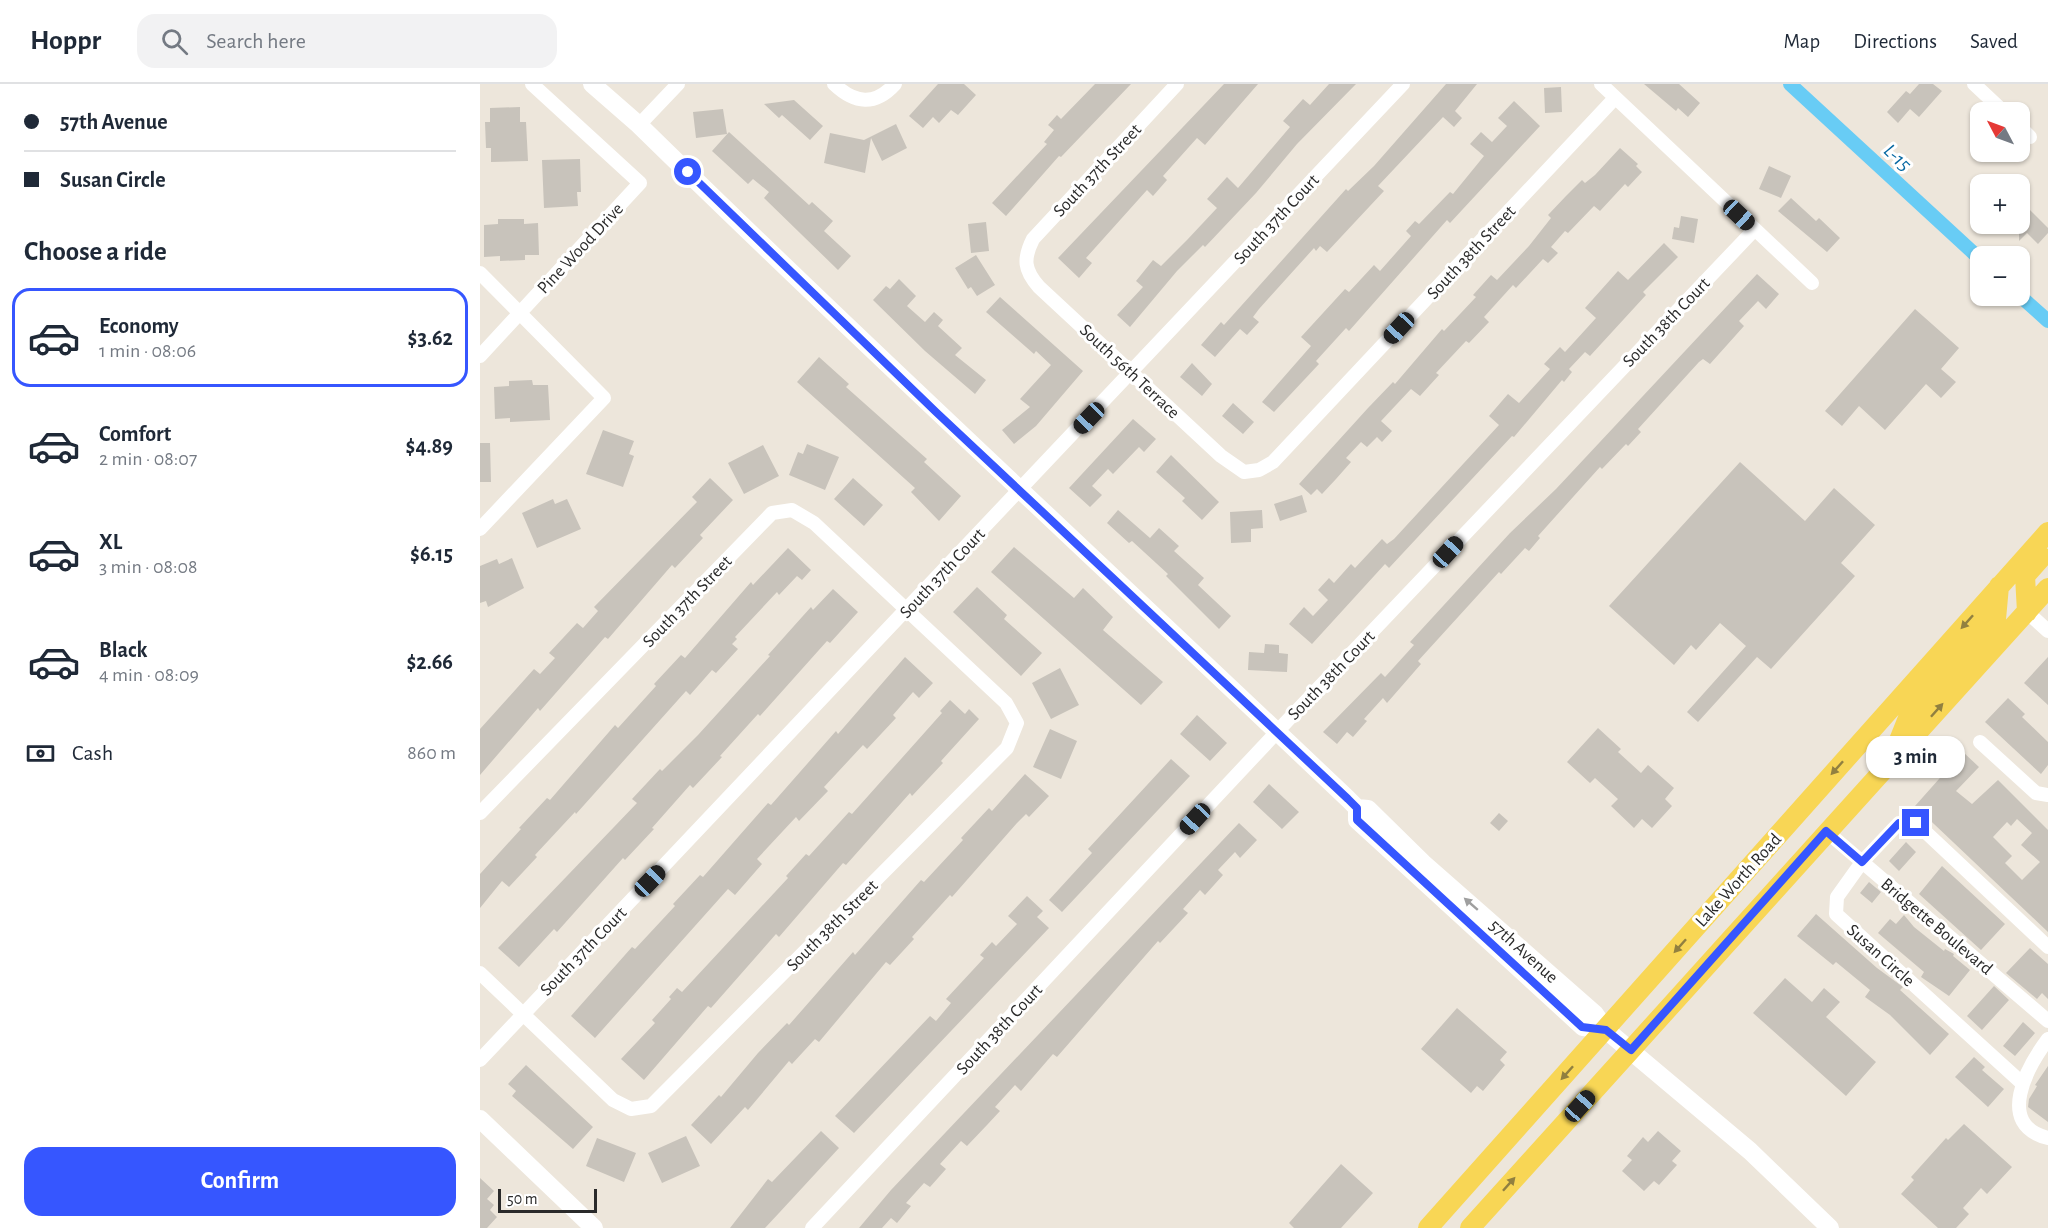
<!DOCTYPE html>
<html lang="en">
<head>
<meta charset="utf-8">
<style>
	:root { --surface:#fff; --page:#f2f2f3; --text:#1f2937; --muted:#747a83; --line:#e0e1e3; --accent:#3656ff }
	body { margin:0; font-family:"Alegreya Sans",sans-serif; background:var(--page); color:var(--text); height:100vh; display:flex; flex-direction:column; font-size:22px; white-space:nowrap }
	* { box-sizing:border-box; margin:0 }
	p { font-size:20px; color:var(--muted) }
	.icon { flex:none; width:33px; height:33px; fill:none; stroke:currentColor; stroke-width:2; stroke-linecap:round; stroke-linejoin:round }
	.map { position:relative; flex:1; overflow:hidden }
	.side { display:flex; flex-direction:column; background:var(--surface); width:480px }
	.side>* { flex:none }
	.banner { display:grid; align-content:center; height:132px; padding:0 24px; background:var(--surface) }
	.needle { width:39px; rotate:311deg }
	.buttons { position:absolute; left:1490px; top:18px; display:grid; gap:12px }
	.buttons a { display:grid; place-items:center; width:60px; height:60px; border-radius:12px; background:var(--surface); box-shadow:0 2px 4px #0004; font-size:30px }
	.scale { position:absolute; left:18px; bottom:15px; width:99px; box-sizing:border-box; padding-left:6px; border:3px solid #2a2a2a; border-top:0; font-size:16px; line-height:21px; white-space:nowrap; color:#2a2a2a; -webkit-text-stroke:4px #fff; paint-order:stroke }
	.end { position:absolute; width:27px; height:27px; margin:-14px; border:8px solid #3656ff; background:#fff; box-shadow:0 0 0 3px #fff }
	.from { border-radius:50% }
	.bubble { position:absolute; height:42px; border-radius:18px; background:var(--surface); box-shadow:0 2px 4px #0004; font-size:20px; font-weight:700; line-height:42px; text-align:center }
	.car { position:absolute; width:18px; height:36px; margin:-18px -9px; border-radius:8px; box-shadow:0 0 4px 2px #0007; background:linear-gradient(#222 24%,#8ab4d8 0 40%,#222 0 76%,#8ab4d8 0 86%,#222 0) }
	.banner b { display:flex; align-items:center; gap:21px; height:57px; font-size:22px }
	.banner b+b { border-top:2px solid var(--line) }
	.banner i { width:15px; height:15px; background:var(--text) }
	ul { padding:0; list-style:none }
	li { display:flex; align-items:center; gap:18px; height:99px; margin:0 12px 9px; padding:0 12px; border:3px solid transparent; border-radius:18px }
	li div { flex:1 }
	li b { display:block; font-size:22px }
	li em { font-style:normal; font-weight:700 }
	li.current { border-color:var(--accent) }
	li>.icon { width:54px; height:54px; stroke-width:1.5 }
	h2 { padding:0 24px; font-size:27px; line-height:72px }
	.pay { display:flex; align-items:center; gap:15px; height:66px; padding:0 24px; font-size:22px }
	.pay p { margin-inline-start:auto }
	.action { display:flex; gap:12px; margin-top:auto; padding:12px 24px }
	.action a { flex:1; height:69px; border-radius:18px; background:var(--accent); color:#fff; font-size:24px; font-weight:700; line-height:69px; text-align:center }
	header { display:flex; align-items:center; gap:36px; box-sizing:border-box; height:84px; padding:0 30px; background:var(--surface); border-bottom:2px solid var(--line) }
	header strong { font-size:28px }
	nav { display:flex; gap:33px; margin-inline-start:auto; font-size:21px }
	.search { width:420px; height:54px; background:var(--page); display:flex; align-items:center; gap:15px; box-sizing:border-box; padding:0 21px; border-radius:18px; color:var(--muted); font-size:22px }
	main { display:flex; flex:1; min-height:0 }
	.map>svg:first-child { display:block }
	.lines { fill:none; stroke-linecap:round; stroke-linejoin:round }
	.canal { stroke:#68ccf5; stroke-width:14 }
	.building { fill:#c8c3bb; fill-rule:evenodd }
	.street { stroke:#fff; stroke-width:14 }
	.secondary { stroke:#fff; stroke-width:18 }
	.primary { stroke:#f8d655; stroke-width:20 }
	.oneway { fill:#918040 }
	.oneway2 { fill:#9f9f9f }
	.route { stroke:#3656ff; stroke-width:8 }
	.labels { text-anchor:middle; stroke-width:6; stroke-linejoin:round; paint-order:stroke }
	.street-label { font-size:18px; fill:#2a2a2a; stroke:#fff }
	.water-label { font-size:20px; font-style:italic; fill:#0668a2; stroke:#fff }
</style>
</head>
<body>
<header>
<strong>Hoppr</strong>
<div class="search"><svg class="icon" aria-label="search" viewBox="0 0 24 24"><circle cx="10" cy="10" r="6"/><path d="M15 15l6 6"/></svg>Search here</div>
<nav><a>Map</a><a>Directions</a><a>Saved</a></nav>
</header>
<main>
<section class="side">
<div class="banner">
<b><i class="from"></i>57th Avenue</b>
<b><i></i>Susan Circle</b>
</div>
<h2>Choose a ride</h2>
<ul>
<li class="current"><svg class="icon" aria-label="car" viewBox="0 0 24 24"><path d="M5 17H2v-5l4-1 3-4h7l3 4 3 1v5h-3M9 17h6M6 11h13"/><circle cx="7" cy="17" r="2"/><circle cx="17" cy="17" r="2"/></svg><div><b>Economy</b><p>1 min · 08:06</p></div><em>$3.62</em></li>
<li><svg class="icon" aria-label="car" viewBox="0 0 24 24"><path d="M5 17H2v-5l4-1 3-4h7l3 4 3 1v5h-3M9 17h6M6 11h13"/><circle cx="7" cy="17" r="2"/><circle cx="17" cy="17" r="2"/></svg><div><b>Comfort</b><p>2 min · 08:07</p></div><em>$4.89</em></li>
<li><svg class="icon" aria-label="car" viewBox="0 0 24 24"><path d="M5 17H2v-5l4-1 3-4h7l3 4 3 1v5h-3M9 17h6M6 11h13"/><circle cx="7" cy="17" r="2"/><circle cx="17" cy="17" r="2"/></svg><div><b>XL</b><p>3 min · 08:08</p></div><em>$6.15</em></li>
<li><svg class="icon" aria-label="car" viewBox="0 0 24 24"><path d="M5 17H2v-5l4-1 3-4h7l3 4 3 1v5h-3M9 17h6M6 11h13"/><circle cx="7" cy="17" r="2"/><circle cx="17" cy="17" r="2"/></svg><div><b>Black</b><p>4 min · 08:09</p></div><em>$2.66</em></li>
</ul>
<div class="pay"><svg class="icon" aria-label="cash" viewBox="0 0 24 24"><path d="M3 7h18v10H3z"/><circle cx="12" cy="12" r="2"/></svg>Cash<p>860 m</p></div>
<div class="action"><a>Confirm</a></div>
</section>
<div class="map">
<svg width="1568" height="1144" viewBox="0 0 1568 1144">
	<rect width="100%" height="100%" fill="#ede6db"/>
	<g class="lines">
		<path class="canal" d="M1310 0 1500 175
			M1539 211 1568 237"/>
	</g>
	<path class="building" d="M458 0H484L496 11 478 31 471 26 459 39 453 33 443 44 429 32Z
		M615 0H651L581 73 579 72 526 132 512 119 567 60 564 58 574 46 568 41 577 31 581 35Z
		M744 0H778L725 61 717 54 683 92 687 96 673 112 667 106 606 174 612 179 599 194 578 174Z
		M849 0H876L817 60 776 109 725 163 723 161 697 187 650 243 637 231 663 203 656 197 673 176 681 182 707 156 737 124 727 115 747 93 758 104 810 43 803 37 823 15 830 21Z
		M966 0H997L975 27 982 34 974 43 963 33 898 102 904 107 875 138 847 168 840 162 836 167 834 164 779 225 773 233 779 238 767 251 760 245 735 273 721 261 741 238 744 241 866 105 868 107 894 82Z
		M1164 0H1199L1220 19 1208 33 1198 24 1196 27Z
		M1439 0H1453L1462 7 1439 33 1430 25 1418 39 1407 28 1426 7 1430 10Z
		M1081 3 1082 28 1065 29 1064 4Z
		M314 16 343 42 330 56 302 31 299 34 284 20Z
		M1034 17 1060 42 970 139 967 136 869 247 866 244 836 277 839 280 794 328 782 318 831 262 821 253 865 205 869 208 894 181 900 187 931 152 926 147 935 137 939 140 970 108 973 110 1004 72 990 60 1001 48 1012 58 1027 42 1018 34Z
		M40 23V38H46L48 77 11 78V64H6L5 38H10V24Z
		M243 25 247 50 216 54 213 28Z
		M416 40 427 64 402 77 391 54 385 89 344 79 350 49 384 56Z
		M249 48 329 121 332 118 353 137 344 147 371 172 358 186 284 114 289 108 273 95 268 100 232 67Z
		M1140 64 1158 80 1156 82 1162 88 1148 103 1145 100 1120 127 1114 122 1088 149 1085 147 1071 163 1078 169 1068 179 1063 175 1036 204 1033 201 1004 233 1009 238 989 259 986 257 956 289 959 291 940 312 931 305 901 337 912 347 902 358 897 353 887 363 881 358 866 374 871 378 856 395 842 410 837 405 831 411 819 400 888 324 913 298 915 300 962 245 964 247 996 213 993 211 1011 191 1017 196 1049 162 1071 134 1068 131 1086 112 1102 96 1105 99 1115 91Z
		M100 75 101 108H97L98 122 64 124 62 76Z
		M1289 82 1311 92 1301 114 1279 105Z
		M1311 114 1336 137 1339 134 1360 154 1347 168 1298 127Z
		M1539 115 1568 144V149L1558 160 1547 149 1539 157V149L1530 140H1539Z
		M1201 132 1218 135 1214 159 1192 155 1194 143 1199 144Z
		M18 135H44V140L58 139 59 171H45V176L20 177V172L4 173V141L18 140Z
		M506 138 509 167 491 169 488 140Z
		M1184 159 1198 173 1163 208 1166 211 1110 272 1105 268 1089 285 1092 288 1084 298 1082 296 1034 353 1032 352 909 484 905 480 832 560 809 540 824 523 833 532 848 516 838 506 849 494 854 499 871 480 875 484 902 455 907 460 914 455 1019 341 1009 332 1028 310 1039 319 1070 285 1064 280 1080 263 1085 268 1116 234 1105 224 1138 187 1148 196Z
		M496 171 515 201 497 212 491 203 488 205 475 184Z
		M1277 190 1299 210 1286 225 1278 217 1259 237 1264 242 1230 280 1223 275 1219 278 1158 345 1161 348 1148 362 1146 360 1122 385 1120 383 1058 452 1060 454 1049 467 1045 464 1021 490 1019 488 938 577 941 580 907 619 903 614 884 635 887 637 873 653 867 648 857 660 843 648 901 589 905 593 934 561 930 558 1030 449 1076 405Z
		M419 195 436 212 427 222 445 238 454 228 463 236 458 242 482 264 475 271 506 296 495 310 445 267 393 216 406 202 410 205Z
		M520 213 603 287 556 342 534 360 522 346 550 323 540 315 571 281 556 267 554 270 506 228Z
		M1435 225 1479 264 1461 285 1476 298 1461 314 1446 300 1405 346 1379 322 1362 342 1345 327Z
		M339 273 369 300 366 303 447 375 444 378 481 412 459 437 431 408 435 404 317 298Z
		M712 279 732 300 722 312 700 293Z
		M52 296 53 301H68L70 336 30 338V334L15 335 14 303 29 302V297Z
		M753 319 774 338 763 350 742 332Z
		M653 335 676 355 664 368 659 363 633 390 628 385 612 402 622 411 610 423 589 404Z
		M123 346 154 357 149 370 154 372 143 403 106 390Z
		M0 359H10L11 398H0Z
		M327 360 359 373 345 406 309 391 318 368 323 370Z
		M283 361 299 392 264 410 248 379Z
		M691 371 739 418 722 436 702 417 705 414 676 388Z
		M1260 378 1325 437 1354 404 1395 441 1361 479 1375 492 1291 585 1277 573 1218 638 1207 628 1266 562 1240 539 1216 566 1211 561 1194 581 1129 522Z
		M230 394 253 416 220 451 223 454 195 484 192 481 128 555 125 553 60 627 58 624 0 691V645L54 585 60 590 75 574 69 569 97 539 103 544 118 527 114 523 217 418 212 413Z
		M373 394 403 421 384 442 354 415Z
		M822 411 827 428 800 437 794 420Z
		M73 415 75 420 87 415 101 445 57 464 42 429Z
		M638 426 670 454 679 444 699 462 694 467 724 494 718 501 751 532 739 545 686 492 688 490 652 457 649 459 627 439Z
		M782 426 783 444 771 445V458L751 459 750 428Z
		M534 463 594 514 603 504 633 533 623 546 683 598 661 621 511 488Z
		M308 464 331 486 322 496 317 492 299 511 297 508 255 553 257 555 252 560 258 565 236 589 232 586 210 611 206 607 96 730 95 728 55 771 57 773 29 803 22 797 0 824V790L41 745 39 744 67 714 70 716 135 641 138 644 176 602 174 600 201 571 205 574 271 498 273 501Z
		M32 474 44 504 8 523 6 517 0 519V482L17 475 19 480Z
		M497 503 527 531 524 535 562 569 541 592 473 528Z
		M353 505 378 528 350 559 347 557 280 632 278 630 240 672 242 673 213 704 210 701 172 744 174 745 145 776 143 774 77 848 74 845 39 883 18 864 157 719 152 715 180 685 182 687 218 651 290 572 288 571 322 533 331 523 333 526Z
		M785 560 799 561V569L808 570 807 588 768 586 769 568 784 569Z
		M425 573 453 599 439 614 433 608 413 631 416 634 387 665 383 661 344 703 348 707 319 737 316 733 277 775 282 780 255 811 248 805 115 954 91 932 152 863 155 865 195 822 193 820 220 791 223 793 288 719 291 721 356 647 358 650Z
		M1568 573V621L1544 599Z
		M580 584 599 621 571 635 552 599Z
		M1528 614 1545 630 1542 633 1568 658V681L1561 690 1505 638Z
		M470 616 485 630 489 625 499 635 461 677 463 679 432 712 430 709 366 781 363 779 299 853 296 850 231 924 228 922 164 996 141 975 175 939 172 936 191 915 189 913 197 904 202 908 308 794 306 792 326 770 329 772 369 728 372 730 462 629 460 627Z
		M717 631 747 659 730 677 700 650Z
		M1118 644 1141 665 1138 668 1161 689 1168 681 1194 704 1185 715 1192 722 1172 744 1162 735 1154 744 1131 722 1138 715 1115 694 1110 699 1087 678Z
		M570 645 597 657 581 695 553 683Z
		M1483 668 1499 683 1476 707 1492 720 1518 696 1568 746V848L1435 722ZM1537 735 1552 749 1541 761 1560 778 1542 796 1525 779 1532 772 1513 753 1527 738 1531 742Z
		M691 675 710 692 582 828 569 816 612 769 608 765Z
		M545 690 569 712 549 733 546 730 537 739 472 813 470 811 432 853 434 855 410 881 406 878 339 958 335 955 312 980 309 977 268 1026 265 1023 231 1060 211 1041 239 1011 241 1013 278 969 307 939 309 941 373 868 375 871 441 796 444 798 483 756 481 754 509 724 512 727Z
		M789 700 819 728 802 745 773 718Z
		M1019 729 1028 737 1019 747 1010 739Z
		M759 739 777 756 760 774 755 768 738 786 743 791 725 811 720 806 703 825 708 829 680 859 678 857 577 973 573 970 541 1007 535 1001 515 1023 520 1027 507 1041 487 1062 481 1057 460 1080 466 1085 450 1103 444 1099 426 1119 431 1122 417 1139 411 1134 402 1144H379L411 1106Z
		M1426 758 1436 768 1419 787 1409 777Z
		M1462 782 1525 840 1501 866 1439 810Z
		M1389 798 1401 808 1392 819 1380 809Z
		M547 812 563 827 557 833 569 844 374 1049 355 1032 450 932 456 937 471 919 466 915 504 874 500 871 512 858 516 862 537 840 528 832Z
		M1336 830 1397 884 1423 903 1420 906 1469 950 1450 971 1410 931 1385 913 1390 906 1356 878 1353 881 1317 852Z
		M1424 831 1434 843 1464 867 1465 865 1474 870 1473 872 1490 886 1469 912 1441 893 1444 888 1398 849 1410 835 1416 840Z
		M1550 864 1568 880V915L1562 909 1557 915 1526 889Z
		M1305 894 1332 918 1344 904 1360 918 1346 933 1396 978 1366 1012 1273 929Z
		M1514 902 1529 916 1502 946 1487 932Z
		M977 924 1027 968 1020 976 1025 981 1003 1007 997 1002 991 1009 941 965Z
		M1543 938 1555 949 1535 972 1523 962Z
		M1494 973 1505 983 1502 986 1524 1005 1508 1023 1475 993Z
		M46 981 113 1043 93 1065 32 1012 36 1007 28 1000Z
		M1568 982V1038L1548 1023 1549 1015 1557 1002 1555 1001Z
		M1484 1040 1532 1083 1507 1110 1501 1104 1483 1124 1489 1130 1476 1144H1458L1421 1110 1434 1096 1431 1093 1466 1054 1468 1056Z
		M341 1047 359 1064 299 1129 285 1144H250L288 1095 292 1098Z
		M1178 1047 1201 1067 1192 1077 1197 1081 1179 1101 1174 1097 1164 1107 1142 1087 1152 1076 1147 1072 1163 1053 1168 1058Z
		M206 1052 220 1082 182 1099 168 1069Z
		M117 1054 156 1069 144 1098 106 1082Z
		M861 1080 893 1109 861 1144H814L809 1139Z
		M0 1094 14 1107 7 1115 14 1121 10 1126 17 1133 7 1144H0Z"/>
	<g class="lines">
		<path class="street" d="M354 0C375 20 395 22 415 0
			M697 0 553 155C543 175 544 186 559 203L741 372 764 388 779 386 793 378 1135 14
			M1121 0 1332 199
			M1494 0 1524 28
			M159 41 198 0
			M1539 42 1550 53
			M0 189 124 314 0 445
			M0 272 160 99 52 0
			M1547 528 1568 547
			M1500 658 1556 709 1568 711
			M0 729 292 429 312 426 334 439 526 619 537 639 527 664 171 1022 151 1025 133 1016 0 889
			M1346 747 1568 937
			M1568 955C1547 983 1515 1041 1568 1054
			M0 976 923 0
			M1543 1000 1356 830 1357 813 1382 778 1419 739H1436L1568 863
			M332 1144 809 635 1275 145"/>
		<path class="secondary" d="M112 0 159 41C392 269 632 491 868 715L877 724V736L1103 943 1126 946
			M877 724 888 725 943 779 1115 930 1126 946 1270 1067 1350 1144
			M0 1035 114 1144"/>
		<path class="primary" d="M1547 528 1545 492 1562 473
			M1416 664 1428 634 1516 535 1519 502
			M948 1144 1568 448
			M990 1144 1568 504"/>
	</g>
	<defs><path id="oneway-solid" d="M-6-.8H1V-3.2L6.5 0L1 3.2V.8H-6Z" transform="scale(1.5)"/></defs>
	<g class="oneway">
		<use href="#oneway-solid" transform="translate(1487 538) rotate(132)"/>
		<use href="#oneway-solid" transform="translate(1457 626) rotate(-48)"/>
		<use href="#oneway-solid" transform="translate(1357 684) rotate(132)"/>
		<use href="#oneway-solid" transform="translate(1200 862) rotate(132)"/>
		<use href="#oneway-solid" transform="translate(1087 989) rotate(132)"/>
		<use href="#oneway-solid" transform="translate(1029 1100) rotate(-48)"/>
	</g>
	<use class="oneway2" href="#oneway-solid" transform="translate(991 820) rotate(-139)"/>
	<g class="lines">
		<path class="route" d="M208 88 456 328 868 715 877 724V736L1102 943 1126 946 1151 966 1346 747 1382 778 1419 739H1436"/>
	</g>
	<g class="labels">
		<g class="street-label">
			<text transform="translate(617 86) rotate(-47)" y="6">South 37th Street</text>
			<text transform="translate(796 135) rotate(-47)" y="6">South 37th Court</text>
			<text transform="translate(100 164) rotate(-47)" y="6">Pine Wood Drive</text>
			<text transform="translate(991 168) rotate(-47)" y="6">South 38th Street</text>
			<text transform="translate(1186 238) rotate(-46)" y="6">South 38th Court</text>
			<text transform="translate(650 287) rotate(43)" y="6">South 56th Terrace</text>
			<text transform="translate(462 489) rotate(-47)" y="6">South 37th Court</text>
			<text transform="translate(207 517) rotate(-46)" y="6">South 37th Street</text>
			<text transform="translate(851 591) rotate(-46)" y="6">South 38th Court</text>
			<text transform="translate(1258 796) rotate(-48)" y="6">Lake Worth Road</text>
			<text transform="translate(352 841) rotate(-45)" y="6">South 38th Street</text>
			<text transform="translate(1457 842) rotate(40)" y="6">Bridgette Boulevard</text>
			<text transform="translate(103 867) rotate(-46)" y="6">South 37th Court</text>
			<text transform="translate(1044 867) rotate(42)" y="6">57th Avenue</text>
			<text transform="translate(1401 871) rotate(42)" y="6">Susan Circle</text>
			<text transform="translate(519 945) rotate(-47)" y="6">South 38th Court</text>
		</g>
		<g class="water-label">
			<text transform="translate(1418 73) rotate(43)" y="7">L-15</text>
		</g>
	</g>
</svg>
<div class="buttons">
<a><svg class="needle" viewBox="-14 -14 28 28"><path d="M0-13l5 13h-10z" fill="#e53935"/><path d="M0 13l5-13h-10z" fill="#747a83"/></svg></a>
<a>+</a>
<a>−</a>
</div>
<div class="scale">50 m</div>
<i class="end from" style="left:208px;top:88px"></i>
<i class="end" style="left:1436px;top:739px"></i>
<div class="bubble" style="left:1386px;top:652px;width:99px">3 min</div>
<i class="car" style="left:1259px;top:131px;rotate:133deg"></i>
<i class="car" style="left:919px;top:244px;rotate:223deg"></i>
<i class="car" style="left:609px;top:334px;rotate:224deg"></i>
<i class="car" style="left:968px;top:468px;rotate:43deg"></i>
<i class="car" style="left:715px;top:735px;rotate:223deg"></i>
<i class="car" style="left:170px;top:797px;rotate:44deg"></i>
<i class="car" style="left:1100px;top:1022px;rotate:42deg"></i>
</div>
</main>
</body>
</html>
